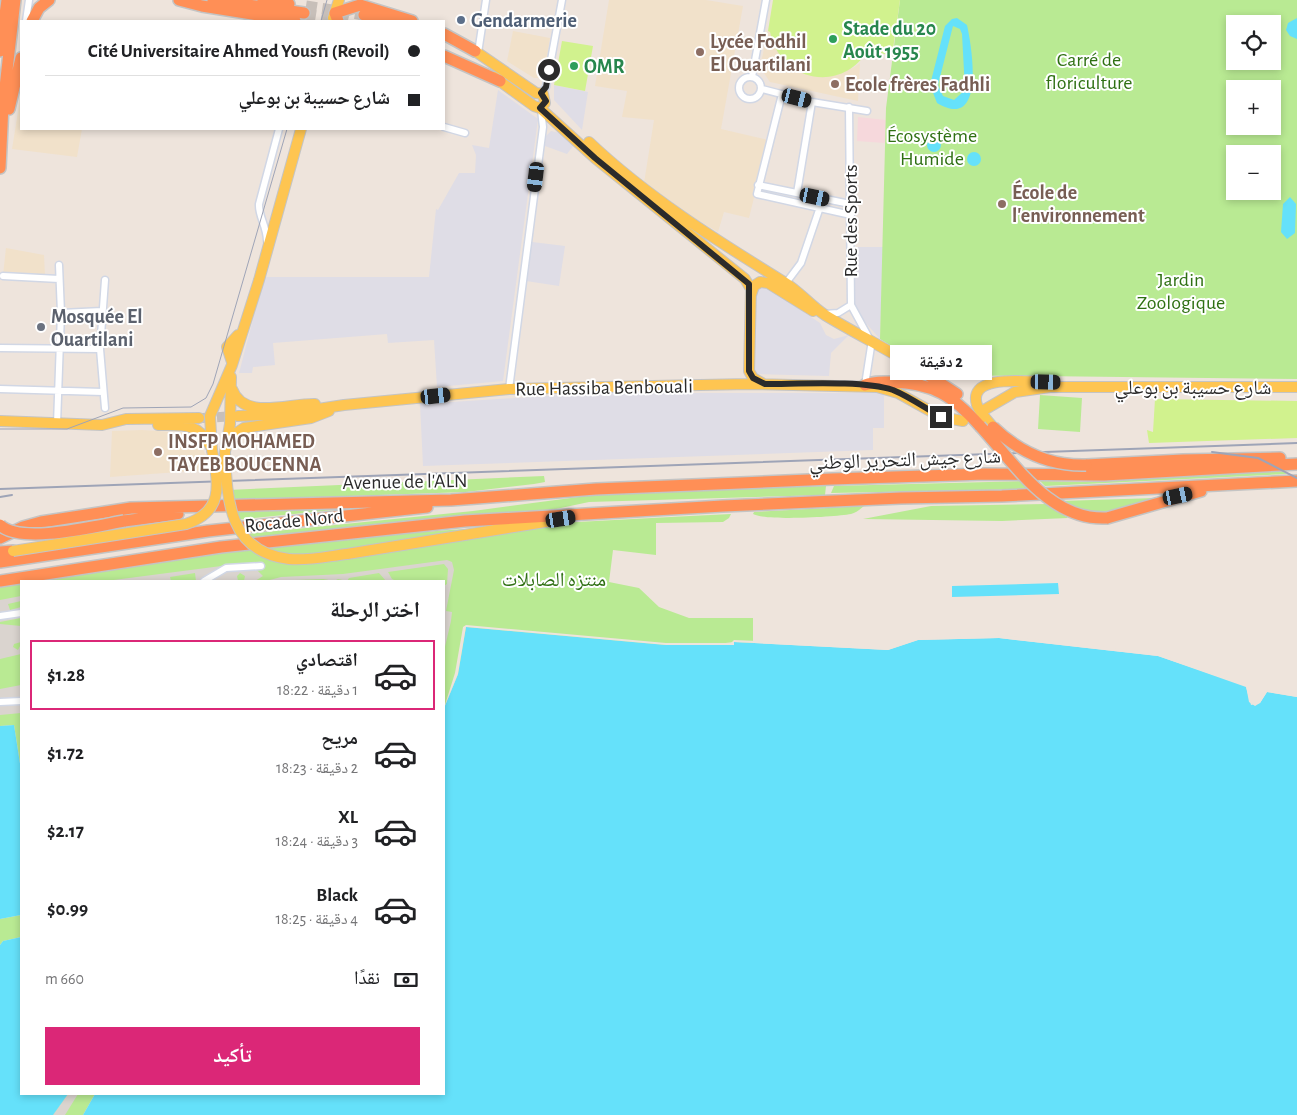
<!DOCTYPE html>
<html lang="ar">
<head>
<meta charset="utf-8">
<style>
	:root { --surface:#fff; --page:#f6f6f6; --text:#202124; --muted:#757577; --line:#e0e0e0; --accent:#db2777 }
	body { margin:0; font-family:"Alegreya Sans","Noto Naskh Arabic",sans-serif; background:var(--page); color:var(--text); direction:rtl; height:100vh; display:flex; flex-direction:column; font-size:19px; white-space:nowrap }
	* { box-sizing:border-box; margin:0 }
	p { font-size:16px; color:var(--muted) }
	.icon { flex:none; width:28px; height:28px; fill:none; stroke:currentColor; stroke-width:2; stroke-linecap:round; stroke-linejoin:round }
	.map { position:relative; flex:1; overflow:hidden; direction:ltr }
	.side { position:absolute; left:20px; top:580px; width:425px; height:515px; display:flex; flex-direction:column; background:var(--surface); border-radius:0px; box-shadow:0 2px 8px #0003; direction:rtl }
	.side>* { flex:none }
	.hud { position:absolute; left:20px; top:20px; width:425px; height:110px; border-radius:0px; box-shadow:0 2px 8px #0003; direction:rtl; display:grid; align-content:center; height:110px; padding:0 25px; background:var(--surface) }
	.controls { position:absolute; left:1226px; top:15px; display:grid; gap:10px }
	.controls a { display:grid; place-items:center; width:55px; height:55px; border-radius:0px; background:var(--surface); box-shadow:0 2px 8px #0003; font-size:25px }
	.end { position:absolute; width:22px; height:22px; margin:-11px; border:6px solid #2b2b2b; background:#fff; box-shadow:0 0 0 2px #fff }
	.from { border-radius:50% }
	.bubble { position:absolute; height:35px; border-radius:0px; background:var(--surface); box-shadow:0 2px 8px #0003; font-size:16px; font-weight:700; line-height:35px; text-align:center; direction:rtl }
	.car { position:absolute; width:15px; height:30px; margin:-15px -8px; border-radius:6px; box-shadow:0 0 4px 1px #0007; background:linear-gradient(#222 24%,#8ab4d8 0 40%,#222 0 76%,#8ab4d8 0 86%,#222 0) }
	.hud b { display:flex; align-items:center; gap:18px; height:48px; font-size:19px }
	.hud b+b { border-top:1px solid var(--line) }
	.hud i { width:12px; height:12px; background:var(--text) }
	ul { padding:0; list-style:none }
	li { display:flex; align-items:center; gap:15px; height:70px; margin:0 10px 8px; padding:0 15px; border:2px solid transparent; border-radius:0px }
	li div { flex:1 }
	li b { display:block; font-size:19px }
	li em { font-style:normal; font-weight:700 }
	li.current { border-color:var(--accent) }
	li>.icon { width:45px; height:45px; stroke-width:1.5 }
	h2 { padding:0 25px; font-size:22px; line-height:60px }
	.pay { display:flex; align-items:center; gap:12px; height:55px; padding:0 25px; font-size:19px }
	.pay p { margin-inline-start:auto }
	.button { display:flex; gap:10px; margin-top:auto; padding:10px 25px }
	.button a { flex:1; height:58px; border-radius:0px; background:var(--accent); color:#fff; font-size:20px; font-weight:700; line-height:58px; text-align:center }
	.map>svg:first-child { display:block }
	.industrial { fill:#dfdde6 }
	.education { fill:#f1e1ca }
	.medical { fill:#f6d8dc }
	.green { fill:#b9ea93; fill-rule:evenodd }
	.pitch { fill:#d1f28e }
	.plaza { fill:#dad4cf }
	.water { fill:#65e1fa; fill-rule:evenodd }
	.pier { fill:#eee4dc }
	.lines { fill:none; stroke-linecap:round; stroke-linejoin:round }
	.primary-tunnel { stroke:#c7bfb9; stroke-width:10; stroke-dasharray:10 5; stroke-linecap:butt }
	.highway-tunnel { stroke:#c7bfb9; stroke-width:11; stroke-dasharray:11 5.5; stroke-linecap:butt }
	.street-casing { stroke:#d1d7e5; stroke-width:9 }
	.primary-casing { stroke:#c4c4c4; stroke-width:12 }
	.highway-casing { stroke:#c4c4c4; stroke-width:14 }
	.street { stroke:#fff; stroke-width:6 }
	.primary { stroke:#fec551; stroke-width:10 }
	.highway { stroke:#ff8f56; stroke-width:11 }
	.tram { stroke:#9ea4b7; stroke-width:1 }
	.rail { stroke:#9ea4b7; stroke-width:2 }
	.primary-bridge-casing { stroke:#c4c4c4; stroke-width:12; stroke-linecap:butt }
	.highway-bridge-casing { stroke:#c4c4c4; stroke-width:14; stroke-linecap:butt }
	.primary-bridge { stroke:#fec551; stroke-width:10 }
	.highway-bridge { stroke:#ff8f56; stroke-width:11 }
	.route { stroke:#2b2b2b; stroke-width:6 }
	.service-dot { fill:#5c6f8a; stroke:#fff; stroke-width:2 }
	.leisure-dot { fill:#2e9e5b; stroke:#fff; stroke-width:2 }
	.education-dot { fill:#8d6e63; stroke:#fff; stroke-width:2 }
	.worship-dot { fill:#6b7280; stroke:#fff; stroke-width:2 }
	.labels { text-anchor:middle; stroke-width:4; stroke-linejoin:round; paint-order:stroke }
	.service-label { font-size:20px; font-weight:bold; fill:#4e5e75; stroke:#fff; text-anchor:start }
	.leisure-label { font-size:20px; font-weight:bold; fill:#27864d; stroke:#fff; text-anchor:start }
	.education-label { font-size:20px; font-weight:bold; fill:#785e54; stroke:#fff; text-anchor:start }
	.park-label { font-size:20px; fill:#2f7013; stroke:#fff }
	.street-label { font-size:20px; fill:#2b2b2b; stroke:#fff }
	.worship-label { font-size:20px; font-weight:bold; fill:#5b616d; stroke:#fff; text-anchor:start }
</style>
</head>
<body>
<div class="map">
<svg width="1297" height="1115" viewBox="0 0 1297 1115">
	<rect width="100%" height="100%" fill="#eee4dc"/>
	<path class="industrial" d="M554 85 588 92 582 130 554 100Z
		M498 90 538 119 503 381 437 387 434 340 388 343 387 334 273 343 275 365 253 367 252 373H239L264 277H429L436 209 438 210 459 173H475L476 155 472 145 489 148Z
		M551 131 560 133 574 145 567 154 545 146 546 136Z
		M532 242 565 246 559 286 526 281Z
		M855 247H883L880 339 864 321 854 304Z
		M763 285 820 323 826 335 834 339 849 335 831 353 829 376 757 374 753 366 757 289Z
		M562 393H884V428H873V450L423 466 420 404 562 395Z"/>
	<path class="education" d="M609 0H706L743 6 721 129 768 140 749 218 724 212 718 232 672 205 644 183 654 120 622 117 627 91 595 86Z
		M513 31 550 38 544 75 540 78H534L507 61Z
		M768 31 770 32 772 40 799 71 806 74 824 77 853 68 860 63 858 101 770 82 760 67Z
		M21 93V129H82L77 157 12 149Z
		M6 248 44 255 45 276 3 275Z
		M142 430 189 433 199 440 205 454H207V458H205L206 470 110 477 112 431Z"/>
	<path class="medical" d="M858 117 886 120 885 143 857 141Z"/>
	<path class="green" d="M900 0H1297V379L939 375 880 339 886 108ZM1235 24H1272V61H1235ZM1235 89H1272V126H1235ZM1235 154H1272V191H1235Z
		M1040 395 1082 398 1080 432 1038 429Z
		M1282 471 1287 474 1045 486 1040 481 1081 482Z
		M544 476 545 482 534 484 466 492 230 500 228 490Z
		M1026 481 1032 489 831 493 834 486Z
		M826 486 825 495 589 502 556 509 252 539 247 534 473 511 609 493Z
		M1156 498 1109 514 1086 513 1061 501Z
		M1047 504 1068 518 1002 521 863 519 931 506Z
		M374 506 235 520 231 511Z
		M864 506C860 509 856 513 851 514 835 517 765 521 753 514L754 512Z
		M731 514 729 518 723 522 656 523V555L613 550 609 582 639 588 659 607 689 618H753V643L734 642 458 674 444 708V581H27C101 570 174 557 248 548 409 530 569 522 731 514Z
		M21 582V770L14 725 0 726V586Z
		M21 915V937L3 941 0 945V919Z
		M68 1094H95L83 1115H53Z"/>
	<path class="pitch" d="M773 0H900L892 56 868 50C842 94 780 82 770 32L768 31Z
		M562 41 593 46 585 91 554 85Z
		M1155 399 1297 401V438L1149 443 1147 430 1153 432Z"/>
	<path class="plaza" d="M447 560 452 562 454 570 446 611 452 612 451 621 444 651V586L447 584 448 569 444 564 388 572 392 579 396 581H423H386L379 573 349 578 347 581 338 579 334 581 323 579 266 581 281 577 343 574Z
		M229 565 254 567 263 576 255 581H244L245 576 240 573 237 576 238 581H196L195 573 170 577 171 581H106Z
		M21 596V601L8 604 10 610 21 607V618L0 622V600Z
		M0 624 21 626V642L14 644 13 647 18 650 21 644V654L0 659Z
		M21 685V713L0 715V689Z
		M68 1094H78L65 1115H53Z"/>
	<path class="water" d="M957 18 967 25C972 48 986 132 937 103L930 85 945 26 952 19ZM953 26 960 29 962 34 965 90 954 100 943 96 938 85Z
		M1297 18V39L1290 36 1286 30 1288 23Z
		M927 145a7 7 0 1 1 14 0a7 7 0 1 1-14 0Z
		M967 159a7 7 0 1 1 14 0a7 7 0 1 1-14 0Z
		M1290 197 1296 204 1295 233 1287 239 1281 232 1283 204Z
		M1058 583 1059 594 952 597V586Z
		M466 627 666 645H733L734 642 888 650 918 640 999 638 1158 656 1246 687 1251 705 1260 703 1267 692 1297 697V1115H83L95 1094H444V708L458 674Z
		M14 725 21 770V915L0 919V726Z
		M21 937V1094H68L53 1115H0V945L3 941Z"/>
	<path class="pier" d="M466 625 666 643H731L734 640 888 647 918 638 1000 635 1159 653 1247 684 1250 689 1251 701 1255 703 1267 690 1297 695V697L1267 692 1260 703 1255 706 1249 702 1246 686 1158 656 999 638 918 640 888 650 734 642V645H666L466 627 458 674 444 708 455 673 463 627Z"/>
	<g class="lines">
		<path class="primary-tunnel" d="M202 418 238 416"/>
		<path class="highway-tunnel" d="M306 6 364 15
			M305 14 348 21"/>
		<defs>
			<path id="street" d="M26 21 29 0
				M478 53 486 0
				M739 88a11 11 0 1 1 22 0a11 11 0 1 1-22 0Z
				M752 77 766 0
				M762 89 812 102 867 111
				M541 93 546 87 562 0
				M782 94 757 194 851 215
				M849 107 851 305 869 338
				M444 127 465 133
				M758 185 850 204
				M797 193 812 102
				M267 241C267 227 258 215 259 204L279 129
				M3 276 59 279
				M105 280 100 349 105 408
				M786 283 801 263 819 210
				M61 313 102 311
				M824 314 838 313 851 305
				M0 348 100 349
				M865 385 872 340
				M0 389 103 392
				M509 389 543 127 541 110
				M57 424 61 313 59 265
				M204 581 226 568 261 566
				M0 616 21 613
				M0 702 21 701"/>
			<path id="primary" d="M333 18 339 0
				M475 51 536 93 543 94 545 103
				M494 77 534 106 540 108 595 158 745 279 751 289 749 371 753 378 762 383
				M589 142C647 197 716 240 784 282 799 291 810 305 825 315 853 332 883 347 911 364L919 372V377L916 380 905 382
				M751 295 754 286 760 282 768 283 813 311
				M232 362 227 347 238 335
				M232 389C243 421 289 403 315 404
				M984 410 1015 392 1050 387H1297
				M238 416 286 414 344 405 509 389 748 384 877 387 898 393 941 417 963 421
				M0 421 102 425 126 419 199 418
				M158 425C183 425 198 422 211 447
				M993 427C988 421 980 413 977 405 967 373 1028 382 1044 382
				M227 439 244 428 311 418 329 411
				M212 450 210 416 232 365 259 280 301 129
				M225 452 230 424 231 377
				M347 554 551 521"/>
			<path id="highway" d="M179 0 202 6 295 21
				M213 0 304 13
				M263 0 289 4
				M364 15 390 21
				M32 21 39 8 49 0
				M338 21 335 13 360 5 412 21
				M444 34 475 51
				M0 51 7 0
				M444 56 500 81
				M9 109 21 58
				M0 168 3 105 15 0
				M911 364 957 394
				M865 385C874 381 882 382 892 382 934 383 953 396 980 426
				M1086 465 1183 460 1280 458
				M1107 518 1201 491
				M124 521 178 514
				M0 538 23 527 41 522 131 508 451 500 596 489 832 479 985 474 1104 475 1297 464
				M0 552 13 551
				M0 562 208 531 427 507
				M0 581 221 547 465 521 723 506 901 498 1002 496 1297 481"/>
		</defs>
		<use href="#street" class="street-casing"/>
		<use href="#primary" class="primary-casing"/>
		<use href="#highway" class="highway-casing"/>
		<use href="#street" class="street"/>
		<use href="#primary" class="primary"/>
		<use href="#highway" class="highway"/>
		<path class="tram" d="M321 21 327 0
			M0 429H67L123 408 191 407 206 398 213 384 287 129"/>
		<path class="rail" d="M1212 452 1258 458 1297 478
			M0 489 1297 443
			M0 497 12 495"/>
		<defs>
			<path id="primary-bridge" d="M225 452C227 501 229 552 289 559 308 561 329 556 347 554
				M13 551 186 524C225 511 218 483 212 450"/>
			<path id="highway-bridge" d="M980 426C1015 464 1050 521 1107 518
				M993 427C1019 452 1050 466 1086 465
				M0 525C21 545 96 526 124 521"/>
		</defs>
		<use href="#primary-bridge" class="primary-bridge-casing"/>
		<use href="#highway-bridge" class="highway-bridge-casing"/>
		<use href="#primary-bridge" class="primary-bridge"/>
		<use href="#highway-bridge" class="highway-bridge"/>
	</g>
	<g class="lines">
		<path class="route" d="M549 70 546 87 541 93 546 101 540 108 595 158 749 284V371L753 378 765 384C799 384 862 380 893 390 910 397 925 408 941 417"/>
	</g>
	<circle class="service-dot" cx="461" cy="20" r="5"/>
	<g class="leisure-dot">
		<circle cx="833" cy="39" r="5"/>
		<circle cx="574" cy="66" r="5"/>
	</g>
	<g class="education-dot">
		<circle cx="700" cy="52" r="5"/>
		<circle cx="835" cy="84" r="5"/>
		<circle cx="1002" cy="204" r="5"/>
		<circle cx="158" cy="452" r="5"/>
	</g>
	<circle class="worship-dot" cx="41" cy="327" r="5"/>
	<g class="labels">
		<g class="service-label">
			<text x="471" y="27">Gendarmerie</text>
		</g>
		<g class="leisure-label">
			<text x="843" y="35">Stade du 20<tspan x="843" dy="23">Août 1955</tspan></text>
			<text x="584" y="73">OMR</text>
		</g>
		<g class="education-label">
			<text x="710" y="48">Lycée Fodhil<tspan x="710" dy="23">El Ouartilani</tspan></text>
			<text x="845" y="91">Ecole frères Fadhli</text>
			<text x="1012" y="199">École de<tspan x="1012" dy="23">l'environnement</tspan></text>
			<text x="168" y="448">INSFP MOHAMED<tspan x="168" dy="23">TAYEB BOUCENNA</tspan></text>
		</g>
		<g class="park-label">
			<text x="1089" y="66">Carré de<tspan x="1089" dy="23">floriculture</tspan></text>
			<text x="932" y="142">Écosystème<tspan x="932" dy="23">Humide</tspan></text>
			<text x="1181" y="286">Jardin<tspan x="1181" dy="23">Zoologique</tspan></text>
			<text x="554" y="586">منتزه الصابلات</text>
		</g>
		<g class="street-label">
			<text transform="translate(850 221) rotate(-90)" y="7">Rue des Sports</text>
			<text transform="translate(604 387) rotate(-1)" y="7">Rue Hassiba Benbouali</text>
			<text x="1193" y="394">شارع حسيبة بن بوعلي</text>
			<text transform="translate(905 459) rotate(-2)" y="7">شارع جيش التحرير الوطني</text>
			<text transform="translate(405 481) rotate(-1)" y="7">Avenue de l'ALN</text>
			<text transform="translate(294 520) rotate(-6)" y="7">Rocade Nord</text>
		</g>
		<g class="worship-label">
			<text x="51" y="323">Mosquée El<tspan x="51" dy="23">Ouartilani</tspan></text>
		</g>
	</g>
</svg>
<div class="controls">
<a><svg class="icon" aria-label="locate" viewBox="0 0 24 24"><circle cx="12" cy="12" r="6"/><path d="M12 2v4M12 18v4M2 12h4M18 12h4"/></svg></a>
<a>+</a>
<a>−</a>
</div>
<i class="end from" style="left:549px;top:70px"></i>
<i class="end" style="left:941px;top:417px"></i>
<div class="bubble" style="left:890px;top:345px;width:102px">2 دقيقة</div>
<i class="car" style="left:797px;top:98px;rotate:104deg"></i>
<i class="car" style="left:536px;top:177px;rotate:187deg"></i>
<i class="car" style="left:815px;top:197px;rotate:102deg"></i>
<i class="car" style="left:1046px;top:382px;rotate:91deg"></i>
<i class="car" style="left:436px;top:396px;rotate:84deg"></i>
<i class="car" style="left:1178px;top:496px;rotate:78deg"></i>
<i class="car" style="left:561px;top:519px;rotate:81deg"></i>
<div class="hud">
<b><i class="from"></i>Cité Universitaire Ahmed Yousfi (Revoil)</b>
<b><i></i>شارع حسيبة بن بوعلي</b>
</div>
<section class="side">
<h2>اختر الرحلة</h2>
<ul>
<li class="current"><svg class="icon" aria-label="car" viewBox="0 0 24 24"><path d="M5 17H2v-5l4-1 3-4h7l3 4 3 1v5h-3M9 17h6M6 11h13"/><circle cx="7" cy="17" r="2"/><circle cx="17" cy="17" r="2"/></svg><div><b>اقتصادي</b><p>1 دقيقة · 18:22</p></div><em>$1.28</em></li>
<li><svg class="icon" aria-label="car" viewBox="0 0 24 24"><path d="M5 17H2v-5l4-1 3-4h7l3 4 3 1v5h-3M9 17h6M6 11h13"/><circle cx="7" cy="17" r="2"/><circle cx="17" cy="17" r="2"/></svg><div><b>مريح</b><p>2 دقيقة · 18:23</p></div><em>$1.72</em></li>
<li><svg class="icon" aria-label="car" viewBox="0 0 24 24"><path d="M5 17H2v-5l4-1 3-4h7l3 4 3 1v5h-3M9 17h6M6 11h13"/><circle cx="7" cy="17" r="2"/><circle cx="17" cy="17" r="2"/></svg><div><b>XL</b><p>3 دقيقة · 18:24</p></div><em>$2.17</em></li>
<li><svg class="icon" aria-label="car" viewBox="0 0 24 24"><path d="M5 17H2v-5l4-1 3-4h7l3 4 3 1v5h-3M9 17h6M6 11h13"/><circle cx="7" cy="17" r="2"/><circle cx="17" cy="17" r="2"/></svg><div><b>Black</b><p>4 دقيقة · 18:25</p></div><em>$0.99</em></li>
</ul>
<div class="pay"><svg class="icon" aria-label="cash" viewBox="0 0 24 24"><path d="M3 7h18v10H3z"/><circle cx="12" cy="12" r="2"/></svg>نقدًا<p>660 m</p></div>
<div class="button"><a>تأكيد</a></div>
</section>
</div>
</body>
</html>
